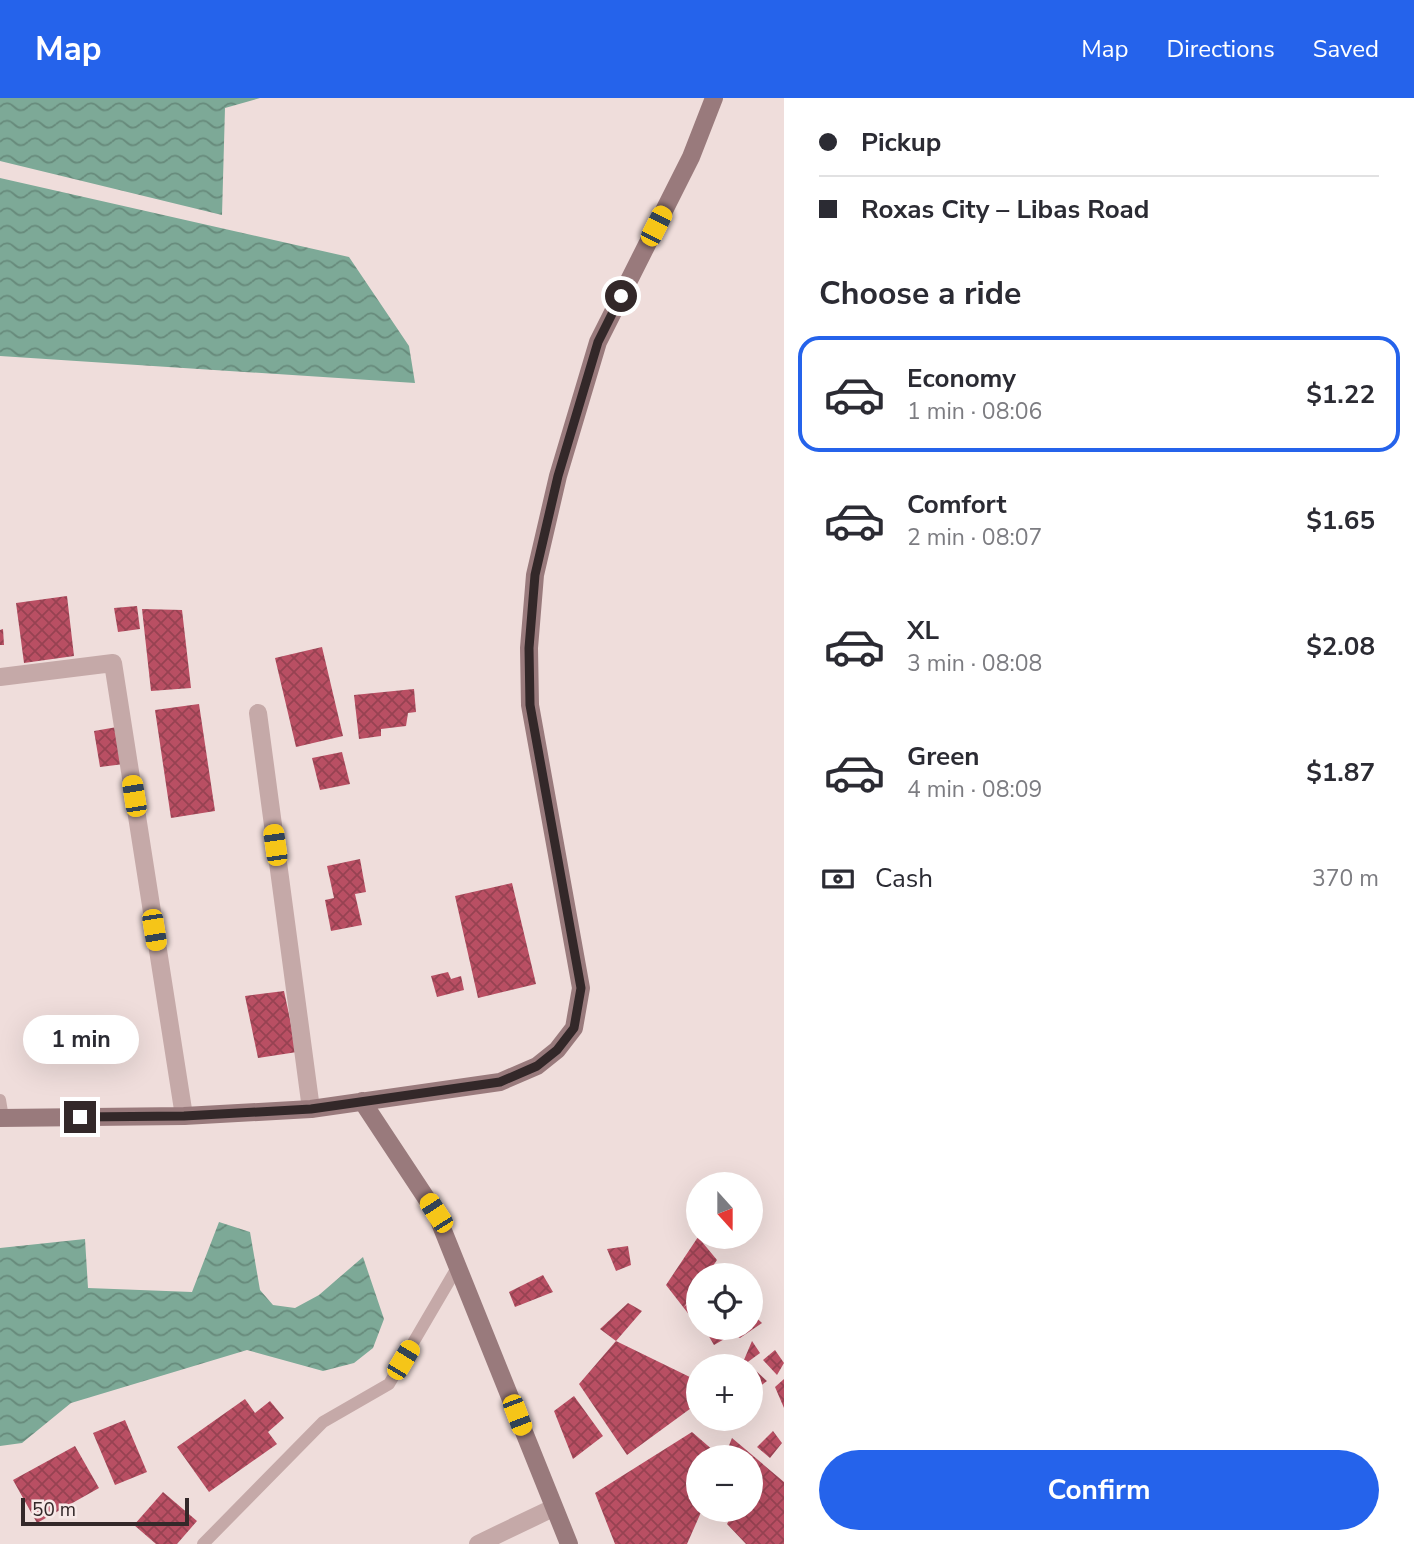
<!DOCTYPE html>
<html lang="en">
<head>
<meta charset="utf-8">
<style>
	:root { --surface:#fff; --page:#f7f7f7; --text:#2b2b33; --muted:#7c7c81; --line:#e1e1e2; --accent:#2563eb }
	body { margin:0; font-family:"Nunito Sans",sans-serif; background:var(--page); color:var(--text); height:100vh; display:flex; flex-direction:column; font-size:26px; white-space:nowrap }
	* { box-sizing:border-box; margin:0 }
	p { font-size:23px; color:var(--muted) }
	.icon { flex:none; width:38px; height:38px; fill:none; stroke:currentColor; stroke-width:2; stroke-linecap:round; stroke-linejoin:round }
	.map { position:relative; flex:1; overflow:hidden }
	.side { display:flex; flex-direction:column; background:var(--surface); width:630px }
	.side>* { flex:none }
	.hud { display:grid; align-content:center; height:154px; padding:0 35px; background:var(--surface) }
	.needle { width:46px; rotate:159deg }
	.fabs { position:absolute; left:686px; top:1074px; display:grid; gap:14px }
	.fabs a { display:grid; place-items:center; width:77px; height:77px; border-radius:50%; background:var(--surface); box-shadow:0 7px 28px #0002; font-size:35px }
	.scale { position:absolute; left:21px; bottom:18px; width:168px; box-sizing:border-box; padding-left:7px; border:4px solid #332829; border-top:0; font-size:19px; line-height:24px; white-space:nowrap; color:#332829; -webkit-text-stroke:5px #f7e8e7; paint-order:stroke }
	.end { position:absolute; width:32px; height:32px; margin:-16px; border:9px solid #332829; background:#fff; box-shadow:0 0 0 4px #fff }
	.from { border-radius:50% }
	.bubble { position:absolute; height:49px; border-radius:24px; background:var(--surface); box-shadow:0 7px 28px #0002; font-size:23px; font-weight:700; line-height:49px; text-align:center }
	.car { position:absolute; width:21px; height:42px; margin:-21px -10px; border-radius:9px; box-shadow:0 0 5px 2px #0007; background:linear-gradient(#f5c518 24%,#345 0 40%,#f5c518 0 76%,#345 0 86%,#f5c518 0) }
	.hud b { display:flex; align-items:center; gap:24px; height:66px; font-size:26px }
	.hud b+b { border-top:2px solid var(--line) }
	.hud i { width:18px; height:18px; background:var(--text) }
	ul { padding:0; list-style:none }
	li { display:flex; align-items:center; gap:21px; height:116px; margin:0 14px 10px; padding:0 21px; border:4px solid transparent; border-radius:21px }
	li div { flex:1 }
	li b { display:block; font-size:26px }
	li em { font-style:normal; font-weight:700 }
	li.on { border-color:var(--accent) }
	li>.icon { width:63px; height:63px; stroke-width:1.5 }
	h2 { padding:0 35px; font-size:32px; line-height:84px }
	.pay { display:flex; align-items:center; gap:18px; height:77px; padding:0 35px; font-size:26px }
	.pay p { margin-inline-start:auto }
	.action { display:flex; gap:14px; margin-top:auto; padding:14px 35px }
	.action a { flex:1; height:80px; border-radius:42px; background:var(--accent); color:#fff; font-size:28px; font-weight:700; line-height:80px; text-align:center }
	header { display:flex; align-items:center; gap:42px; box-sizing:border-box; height:98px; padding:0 35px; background:var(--accent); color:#fff }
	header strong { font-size:33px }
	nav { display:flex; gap:38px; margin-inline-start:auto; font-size:24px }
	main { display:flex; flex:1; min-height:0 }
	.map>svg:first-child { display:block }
	.water { fill:url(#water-waves) }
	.building { fill:url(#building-cross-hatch) }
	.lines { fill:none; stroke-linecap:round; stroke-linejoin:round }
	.lane { stroke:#c5a9a8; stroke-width:12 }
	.street { stroke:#c5a9a8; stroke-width:18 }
	.secondary { stroke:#997a7c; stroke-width:18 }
	.route { stroke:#332829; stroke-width:9 }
</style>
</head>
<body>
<header>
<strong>Map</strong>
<nav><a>Map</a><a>Directions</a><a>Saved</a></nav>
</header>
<main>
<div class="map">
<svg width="784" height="1446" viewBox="0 0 784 1446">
	<defs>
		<pattern id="water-waves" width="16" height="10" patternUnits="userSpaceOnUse" patternTransform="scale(1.75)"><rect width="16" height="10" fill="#7da997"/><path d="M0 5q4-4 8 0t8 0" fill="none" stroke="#678a7b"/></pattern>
		<pattern id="building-cross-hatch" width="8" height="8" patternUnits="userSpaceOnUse" patternTransform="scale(1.75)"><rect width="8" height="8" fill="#b94f63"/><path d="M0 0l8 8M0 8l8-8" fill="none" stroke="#974252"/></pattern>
	</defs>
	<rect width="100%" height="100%" fill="#efdddb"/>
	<path class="water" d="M0 0H260L225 10 222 117 0 63Z
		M0 80 349 159 409 248 415 285 0 258Z
		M219 1124 250 1134 260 1192 273 1207 295 1210 319 1197 363 1159 384 1221 373 1250 354 1265 323 1273 247 1252 71 1305 22 1345 0 1348V1150L85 1141 88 1190 192 1194Z"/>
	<path class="building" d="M67 498 74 558 24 565 16 505Z
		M137 508 140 531 118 534 114 510Z
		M142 511 182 512 191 590 151 593Z
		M3 531 4 547H0V532Z
		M322 549 343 638 296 649 275 560Z
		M414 591 416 614 408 615 406 628 381 631V638L359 641 354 597Z
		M199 606 215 713 171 720 155 612Z
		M117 629 124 666 100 669 94 633Z
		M342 654 350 686 320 692 312 660Z
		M360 761 366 794 355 796 362 827 331 833 325 802 334 800 327 768Z
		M512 785 536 886 478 900 455 798Z
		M448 874 451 881 461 878 464 892 437 899 431 878Z
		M284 893 297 954 258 960 245 898Z
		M698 1139 717 1162 706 1178H698V1189L684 1209 698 1196V1220L694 1223 666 1187Z
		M711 1139H732L714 1148Z
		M628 1148 631 1167 616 1173 607 1151Z
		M543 1177 553 1194 515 1209 509 1194Z
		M628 1205 642 1213 616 1243 698 1283V1305L627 1357 579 1286 616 1243 600 1231Z
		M751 1215 762 1225 740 1240 733 1236 714 1247 704 1230H751Z
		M752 1243 760 1255 741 1269Z
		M775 1252 784 1265 777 1277 763 1262Z
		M754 1271 767 1283 754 1293 751 1289V1272Z
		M784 1281V1310L775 1289Z
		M574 1298 603 1338 573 1361 554 1313Z
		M245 1301 255 1315 270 1303 284 1320 268 1334 277 1346 209 1394 177 1349Z
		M125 1322 147 1374 115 1387 93 1335Z
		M773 1333 782 1345 770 1360 757 1349Z
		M692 1334 722 1360H698V1412H702L687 1446H615L595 1395Z
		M732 1340 784 1384V1446H746L727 1426 734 1412H751V1360H724Z
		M75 1348 99 1390 37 1425 13 1382Z
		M163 1394 197 1423 177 1446H156L134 1427Z"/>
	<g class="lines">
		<path class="lane" d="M0 1002 3 1020
			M203 1446 323 1324 389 1286 458 1168"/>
		<path class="street" d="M0 579 113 565 184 1018
			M258 615 311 1011
			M478 1446 553 1410"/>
		<path class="secondary" d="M362 1003 436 1115 569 1446
			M0 1020 184 1018 311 1011 500 984 537 968 557 952 574 930 581 890 530 607 529 550 535 477 558 378 598 244 691 59 714 0"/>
	</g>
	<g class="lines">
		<path class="route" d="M80 1019 184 1018 311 1011 500 984 537 968 557 952 574 930 581 890 530 607 529 550 535 477 558 378 598 244 621 198"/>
	</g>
</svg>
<div class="fabs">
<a><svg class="needle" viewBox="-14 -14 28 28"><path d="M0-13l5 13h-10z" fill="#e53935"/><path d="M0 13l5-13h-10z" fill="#7c7c81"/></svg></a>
<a><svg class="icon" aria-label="locate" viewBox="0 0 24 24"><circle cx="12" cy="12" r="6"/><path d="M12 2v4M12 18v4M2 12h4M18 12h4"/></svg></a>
<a>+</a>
<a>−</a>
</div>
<div class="scale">50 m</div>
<i class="end from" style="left:621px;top:198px"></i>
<i class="end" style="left:80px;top:1019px"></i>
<div class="bubble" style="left:23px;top:917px;width:116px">1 min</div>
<i class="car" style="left:656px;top:128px;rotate:27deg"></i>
<i class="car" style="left:134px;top:698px;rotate:351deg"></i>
<i class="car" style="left:275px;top:747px;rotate:352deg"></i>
<i class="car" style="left:154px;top:832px;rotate:171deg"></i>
<i class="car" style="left:436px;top:1115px;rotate:327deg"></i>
<i class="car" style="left:403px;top:1262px;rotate:31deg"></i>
<i class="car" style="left:517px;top:1317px;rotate:159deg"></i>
</div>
<section class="side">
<div class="hud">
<b><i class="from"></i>Pickup</b>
<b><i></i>Roxas City – Libas Road</b>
</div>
<h2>Choose a ride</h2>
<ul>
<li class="on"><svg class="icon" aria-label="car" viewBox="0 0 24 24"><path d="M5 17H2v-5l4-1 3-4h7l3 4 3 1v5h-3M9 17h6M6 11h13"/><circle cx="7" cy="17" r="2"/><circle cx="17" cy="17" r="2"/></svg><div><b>Economy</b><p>1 min · 08:06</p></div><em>$1.22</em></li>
<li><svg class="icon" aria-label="car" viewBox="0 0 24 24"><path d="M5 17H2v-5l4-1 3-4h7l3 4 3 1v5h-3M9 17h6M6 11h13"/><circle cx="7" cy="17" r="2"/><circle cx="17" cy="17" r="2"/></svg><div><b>Comfort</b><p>2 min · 08:07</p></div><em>$1.65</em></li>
<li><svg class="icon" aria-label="car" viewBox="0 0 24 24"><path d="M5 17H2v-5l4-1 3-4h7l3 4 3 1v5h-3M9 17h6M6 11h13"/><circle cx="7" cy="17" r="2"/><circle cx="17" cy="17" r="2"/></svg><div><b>XL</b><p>3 min · 08:08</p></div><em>$2.08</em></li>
<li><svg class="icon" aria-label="car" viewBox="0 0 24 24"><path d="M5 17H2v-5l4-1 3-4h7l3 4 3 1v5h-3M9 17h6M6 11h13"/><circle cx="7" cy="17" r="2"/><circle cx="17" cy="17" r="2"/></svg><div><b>Green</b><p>4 min · 08:09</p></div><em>$1.87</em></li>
</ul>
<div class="pay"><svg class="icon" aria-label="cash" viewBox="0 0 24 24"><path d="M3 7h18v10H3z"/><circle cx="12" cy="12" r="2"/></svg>Cash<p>370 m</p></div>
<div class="action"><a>Confirm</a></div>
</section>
</main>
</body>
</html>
